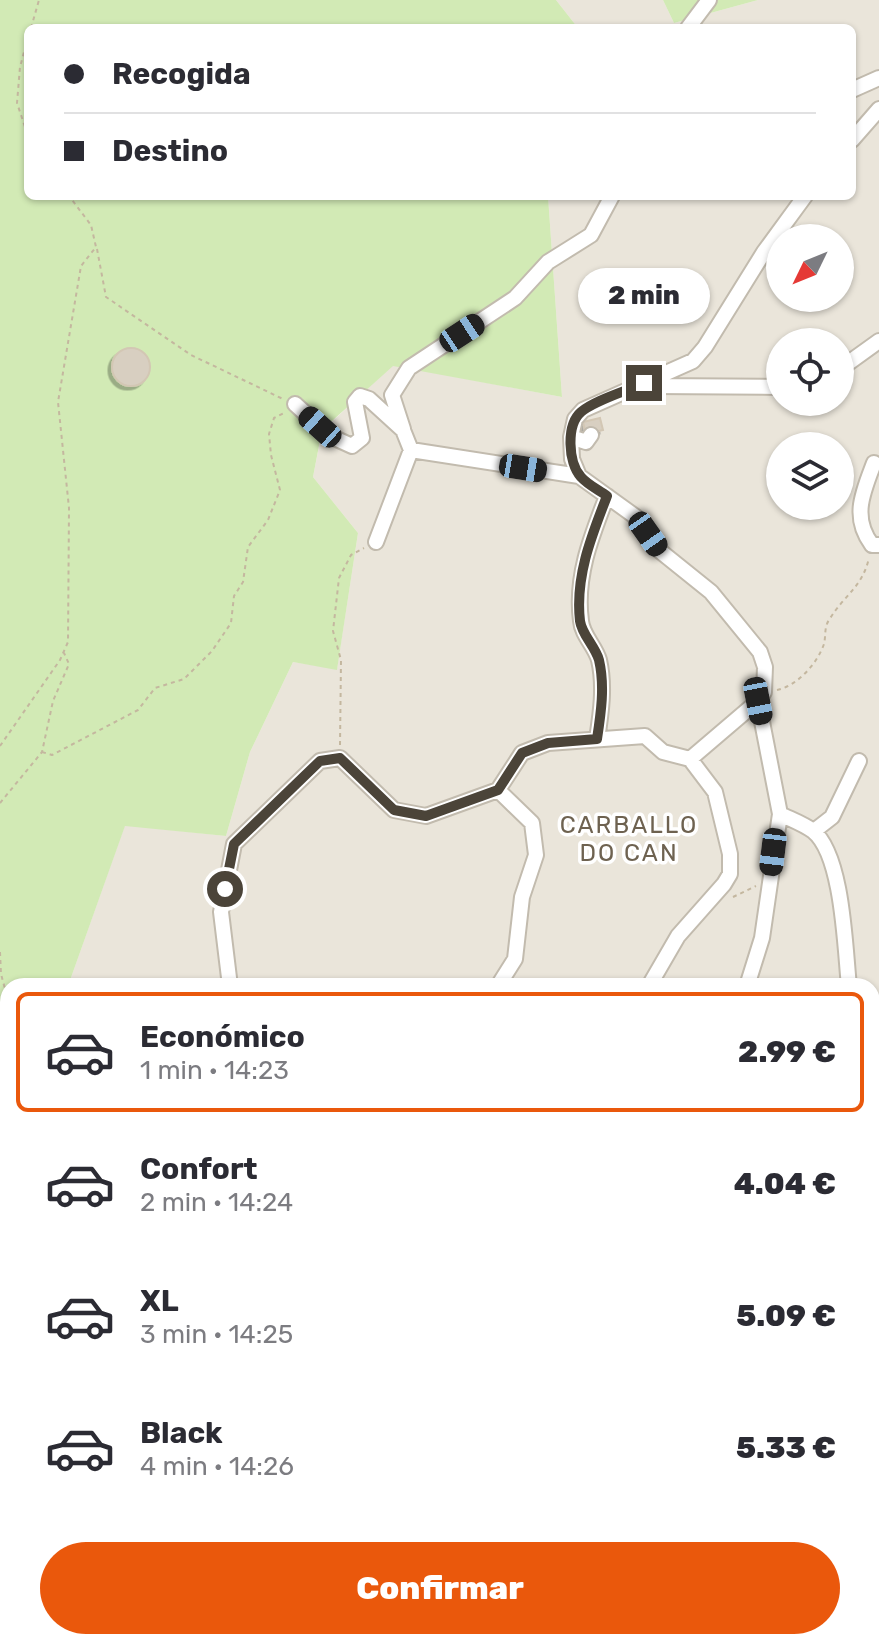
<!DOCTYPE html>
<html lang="es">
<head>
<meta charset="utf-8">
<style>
	:root { --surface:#fff; --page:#f7f7f7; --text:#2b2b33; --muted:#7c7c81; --line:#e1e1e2; --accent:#ea580c }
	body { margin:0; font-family:Rubik,sans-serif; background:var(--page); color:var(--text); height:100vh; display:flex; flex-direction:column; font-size:30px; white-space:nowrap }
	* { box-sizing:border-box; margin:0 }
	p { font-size:26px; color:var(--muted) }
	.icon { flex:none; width:44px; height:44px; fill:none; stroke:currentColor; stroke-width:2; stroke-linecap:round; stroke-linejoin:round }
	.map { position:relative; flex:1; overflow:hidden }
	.details { position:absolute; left:0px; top:978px; width:880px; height:672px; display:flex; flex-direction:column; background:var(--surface); border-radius:24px 24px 0 0; box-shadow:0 2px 6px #0004 }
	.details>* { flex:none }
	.top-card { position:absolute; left:24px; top:24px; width:832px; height:176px; border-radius:12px; box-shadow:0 2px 6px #0004; display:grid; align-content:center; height:176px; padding:0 40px; background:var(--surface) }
	.needle { width:52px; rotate:227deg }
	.buttons { position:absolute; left:766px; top:224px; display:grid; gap:16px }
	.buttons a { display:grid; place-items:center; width:88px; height:88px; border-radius:50%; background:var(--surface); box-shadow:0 2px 6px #0004; font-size:40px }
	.end { position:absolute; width:36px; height:36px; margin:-18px; border:10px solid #4b4439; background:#fff; box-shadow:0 0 0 4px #fff }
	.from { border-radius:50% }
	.bubble { position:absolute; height:56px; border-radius:28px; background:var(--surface); box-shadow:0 2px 6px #0004; font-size:26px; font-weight:800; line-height:56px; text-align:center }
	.car { position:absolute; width:24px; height:48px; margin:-24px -12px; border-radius:10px; box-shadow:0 0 6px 2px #0007; background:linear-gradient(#222 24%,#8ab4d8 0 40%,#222 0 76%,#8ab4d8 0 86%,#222 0) }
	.top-card b { display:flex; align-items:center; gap:28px; height:76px; font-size:30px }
	.top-card b+b { border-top:2px solid var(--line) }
	.top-card i { width:20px; height:20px; background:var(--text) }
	ul { padding:14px 0 0; list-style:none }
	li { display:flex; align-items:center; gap:24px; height:120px; margin:0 16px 12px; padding:0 24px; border:4px solid transparent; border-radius:12px }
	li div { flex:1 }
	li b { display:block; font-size:30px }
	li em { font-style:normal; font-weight:800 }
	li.selected { border-color:var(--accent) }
	li>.icon { width:72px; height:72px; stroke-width:1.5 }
	.cta { display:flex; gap:16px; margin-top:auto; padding:16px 40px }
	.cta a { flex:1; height:92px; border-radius:48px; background:var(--accent); color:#fff; font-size:32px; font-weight:800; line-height:92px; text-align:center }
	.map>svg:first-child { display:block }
	.residential { fill:#eae5da; fill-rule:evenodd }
	.green { fill:#d2eab5 }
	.water { fill:#a9d4f2 }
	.building { fill:#d8cfc1; stroke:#d3c7b4; stroke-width:2; filter:url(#shadow) }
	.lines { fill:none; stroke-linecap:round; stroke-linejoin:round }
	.street-casing { stroke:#c2bbae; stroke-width:18 }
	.primary-casing { stroke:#e6c16a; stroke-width:26 }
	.path { stroke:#c4b79f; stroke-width:2; stroke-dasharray:4 4; stroke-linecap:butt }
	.street { stroke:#fff; stroke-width:14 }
	.primary { stroke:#ffe39c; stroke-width:22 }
	.route { stroke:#4b4439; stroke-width:10 }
	.labels { text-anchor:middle; stroke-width:7; stroke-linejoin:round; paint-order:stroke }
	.neighbourhood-label { font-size:24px; letter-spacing:2px; fill:#6e6250; stroke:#fff }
</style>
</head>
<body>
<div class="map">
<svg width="879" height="1650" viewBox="0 0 879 1650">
	<defs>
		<filter id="shadow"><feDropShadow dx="-3.5" dy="3.5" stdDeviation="0" flood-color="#0004"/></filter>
	</defs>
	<rect width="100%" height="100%" fill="#f6f3ec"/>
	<path class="residential" d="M556 0H663L674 23 758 0H879V1363L872 1377V986H68L125 825 226 836 250 752 293 662 337 669 358 533 313 477 322 431 393 365 562 397 548 196H852V28H578ZM780 238H840V298H780ZM780 342H840V402H780ZM780 446H840V506H780Z
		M872 1502 879 1518V1550L872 1571Z
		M872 1634 879 1641V1650H505V1642H872Z"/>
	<path class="green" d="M0 0H556L578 28H28V196H548L562 397 393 366 322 430 313 477 358 533 337 670 293 662 250 752 226 836 125 826 68 986H8V1642H339L338 1646 319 1650H0Z
		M663 0H758L674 23Z"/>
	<path class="water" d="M879 1363V1518L872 1502V1377Z
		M879 1550V1640L872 1634V1571Z"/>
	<path class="building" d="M112 367a19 19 0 1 1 38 0a19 19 0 1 1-38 0Z
		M600 418 603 430 586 434 583 422Z"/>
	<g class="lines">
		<defs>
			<path id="street" d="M688 28 709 0
				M852 90 879 78
				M852 140 879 109
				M840 369 879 341
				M645 383 653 386 780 387
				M295 404 330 436 352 446 362 438 355 402 360 396 369 399 403 430 411 450 579 476
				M403 429 392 395 409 368 515 298 548 262 591 235 612 196
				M571 437 586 442 591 435
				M874 463C863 492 851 517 872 545H879
				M376 542 411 450
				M597 739C601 713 605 686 599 660 595 646 582 635 581 621 575 577 591 537 607 496
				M498 790 522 753 548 743 645 736 663 752 690 759 758 701
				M780 814C790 819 804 824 813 831 843 855 845 949 849 986
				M814 831 832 817 859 761
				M230 986 221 912 234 844 320 761 340 758 394 810 426 816 498 790 532 823 536 855 522 897 515 959 498 986
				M649 986 678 936 724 884 730 874V854L715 792 690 759
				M747 986 762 938 780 814 758 701 764 692 765 667 760 652 711 592 660 551 636 517 579 476 572 459 571 437 575 419 583 410 693 361 705 347 764 252 805 196
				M177 1650 178 1642
				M487 1650 496 1642"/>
			<path id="primary" d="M872 1247 879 1234
				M736 1642 737 1650"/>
		</defs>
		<use href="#street" class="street-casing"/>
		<use href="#primary" class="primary-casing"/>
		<path class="path" d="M31 28 39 0
			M28 37 20 67 17 103 28 136
			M97 249 106 297 191 355 283 399
			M777 690C797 686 817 664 824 644 826 636 824 627 829 620 844 595 862 588 869 558
			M340 745 341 660 333 631 339 578 351 555 364 548
			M0 746 60 660 68 642 69 508 58 402 81 266 96 247 91 225 69 196
			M42 752 52 755 138 710 155 688 184 679 212 651 231 623 234 596 243 582 248 547 268 520 280 490 271 455 269 434 274 418 284 413
			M0 803 42 752 53 701 69 664 64 653
			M733 897 756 886
			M0 952 1 974 8 1000
			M872 1075 879 1079
			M0 1359H8
			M849 1642 854 1650
			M118 1650 125 1642
			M215 1650 224 1642
			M343 1650 344 1642"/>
		<use href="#street" class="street"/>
		<use href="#primary" class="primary"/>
	</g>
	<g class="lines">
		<path class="route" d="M225 889 234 844 320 761 340 758 394 810 426 816 498 790 522 753 548 743 597 739C601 713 605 686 599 660 595 646 582 635 580 621 575 577 591 537 607 496 599 490 588 485 581 477 568 463 566 425 581 412 595 400 627 391 644 383"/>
	</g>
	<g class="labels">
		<g class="neighbourhood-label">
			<text x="629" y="833">CARBALLO<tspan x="629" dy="28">DO CAN</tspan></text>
		</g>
	</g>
</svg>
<div class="buttons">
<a><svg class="needle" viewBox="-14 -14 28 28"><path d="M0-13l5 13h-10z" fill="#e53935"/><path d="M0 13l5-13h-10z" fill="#7c7c81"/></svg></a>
<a><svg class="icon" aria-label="locate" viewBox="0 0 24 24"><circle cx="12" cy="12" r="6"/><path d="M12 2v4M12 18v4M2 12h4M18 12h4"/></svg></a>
<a><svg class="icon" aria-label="layers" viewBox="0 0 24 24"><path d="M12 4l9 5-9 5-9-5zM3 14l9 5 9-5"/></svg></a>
</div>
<i class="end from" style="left:225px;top:889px"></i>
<i class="end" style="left:644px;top:383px"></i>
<div class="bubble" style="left:578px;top:268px;width:132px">2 min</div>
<i class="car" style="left:462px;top:333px;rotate:57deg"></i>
<i class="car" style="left:320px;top:427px;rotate:312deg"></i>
<i class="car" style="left:523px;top:468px;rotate:99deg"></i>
<i class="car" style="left:648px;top:534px;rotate:145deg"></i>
<i class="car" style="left:758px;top:701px;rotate:169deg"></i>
<i class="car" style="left:773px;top:852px;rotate:187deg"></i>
<div class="top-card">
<b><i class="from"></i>Recogida</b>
<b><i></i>Destino</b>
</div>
<section class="details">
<ul>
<li class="selected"><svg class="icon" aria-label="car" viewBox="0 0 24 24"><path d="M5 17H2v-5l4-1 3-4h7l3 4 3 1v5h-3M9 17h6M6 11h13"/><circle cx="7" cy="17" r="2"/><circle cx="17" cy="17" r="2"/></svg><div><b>Económico</b><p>1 min · 14:23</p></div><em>2.99 €</em></li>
<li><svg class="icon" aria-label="car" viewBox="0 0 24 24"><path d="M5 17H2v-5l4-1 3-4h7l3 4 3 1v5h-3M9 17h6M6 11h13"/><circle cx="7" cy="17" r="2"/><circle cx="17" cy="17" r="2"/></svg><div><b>Confort</b><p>2 min · 14:24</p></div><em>4.04 €</em></li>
<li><svg class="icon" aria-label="car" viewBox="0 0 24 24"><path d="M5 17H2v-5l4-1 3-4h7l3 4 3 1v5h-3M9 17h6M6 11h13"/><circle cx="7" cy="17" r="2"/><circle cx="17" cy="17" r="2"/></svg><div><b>XL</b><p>3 min · 14:25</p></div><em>5.09 €</em></li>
<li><svg class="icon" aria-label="car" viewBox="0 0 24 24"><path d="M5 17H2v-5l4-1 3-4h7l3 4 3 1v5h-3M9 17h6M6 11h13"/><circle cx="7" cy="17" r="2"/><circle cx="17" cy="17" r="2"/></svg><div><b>Black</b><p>4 min · 14:26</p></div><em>5.33 €</em></li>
</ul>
<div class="cta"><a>Confirmar</a></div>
</section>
</div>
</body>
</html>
